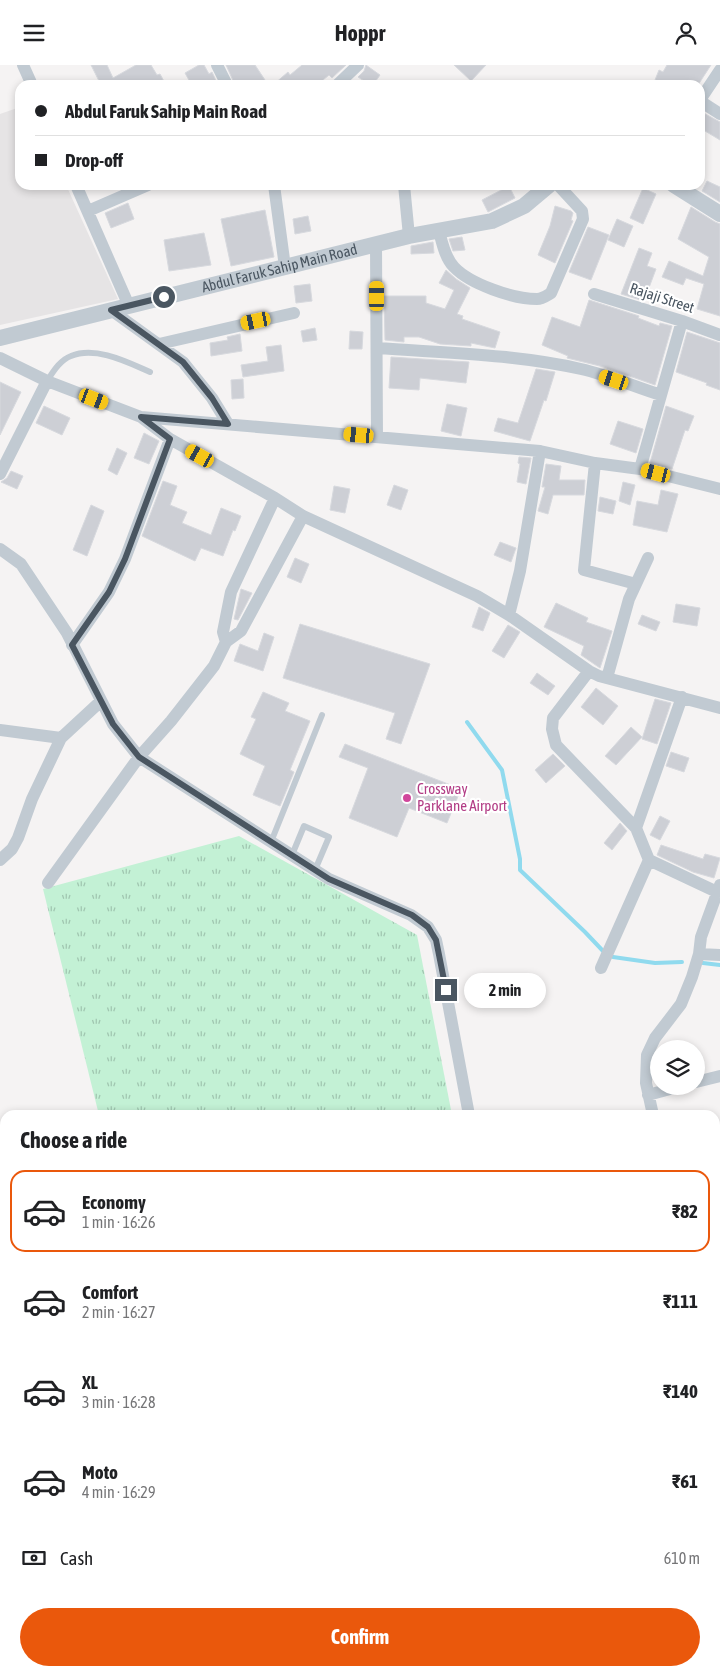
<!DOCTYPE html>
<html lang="en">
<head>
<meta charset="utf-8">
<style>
	:root { --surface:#fff; --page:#f6f6f6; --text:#202124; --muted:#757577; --line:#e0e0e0; --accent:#ea580c }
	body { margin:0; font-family:"Asap Condensed",sans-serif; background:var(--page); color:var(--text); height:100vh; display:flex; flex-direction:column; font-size:19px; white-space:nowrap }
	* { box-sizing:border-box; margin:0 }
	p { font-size:16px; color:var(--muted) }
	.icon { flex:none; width:28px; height:28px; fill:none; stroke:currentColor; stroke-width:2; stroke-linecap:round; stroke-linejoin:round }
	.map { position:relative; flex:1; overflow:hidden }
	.side { position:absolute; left:0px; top:1045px; width:720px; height:566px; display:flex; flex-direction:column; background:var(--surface); border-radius:15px 15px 0 0; box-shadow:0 2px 8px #0003 }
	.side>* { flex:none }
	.guide { position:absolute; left:15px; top:15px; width:690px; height:110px; border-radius:15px; box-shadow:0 2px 8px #0003; display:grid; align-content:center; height:110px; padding:0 20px; background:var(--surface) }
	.fabs { position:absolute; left:650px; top:975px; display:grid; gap:10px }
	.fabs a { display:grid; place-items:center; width:55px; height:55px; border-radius:50%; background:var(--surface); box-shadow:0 2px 8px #0003; font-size:25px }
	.end { position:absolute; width:22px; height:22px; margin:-11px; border:6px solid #4a5661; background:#fff; box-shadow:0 0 0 2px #fff }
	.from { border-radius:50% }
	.bubble { position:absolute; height:35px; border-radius:18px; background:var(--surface); box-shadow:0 2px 8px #0003; font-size:16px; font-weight:700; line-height:35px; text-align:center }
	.car { position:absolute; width:15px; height:30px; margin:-15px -8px; border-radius:6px; box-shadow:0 0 4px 1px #0007; background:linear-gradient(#f5c518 24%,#345 0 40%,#f5c518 0 76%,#345 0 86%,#f5c518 0) }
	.guide b { display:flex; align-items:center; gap:18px; height:48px; font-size:19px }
	.guide b+b { border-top:1px solid var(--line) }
	.guide i { width:12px; height:12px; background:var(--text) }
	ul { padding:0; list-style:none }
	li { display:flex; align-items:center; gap:15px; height:82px; margin:0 10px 8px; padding:0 10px; border:2px solid transparent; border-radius:15px }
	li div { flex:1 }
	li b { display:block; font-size:19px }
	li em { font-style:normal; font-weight:700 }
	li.on { border-color:var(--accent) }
	li>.icon { width:45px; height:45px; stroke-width:1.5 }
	h2 { padding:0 20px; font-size:22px; line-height:60px }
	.pay { display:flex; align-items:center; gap:12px; height:55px; padding:0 20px; font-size:19px }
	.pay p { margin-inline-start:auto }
	.cta { display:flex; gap:10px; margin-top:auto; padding:10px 20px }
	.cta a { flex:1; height:58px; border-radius:30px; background:var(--accent); color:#fff; font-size:20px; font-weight:700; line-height:58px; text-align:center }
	header { display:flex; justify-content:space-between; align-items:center; height:65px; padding:0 20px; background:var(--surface); font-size:22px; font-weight:700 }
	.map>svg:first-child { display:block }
	.education { fill:#e6e4e5 }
	.park { fill:url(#park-tufts) }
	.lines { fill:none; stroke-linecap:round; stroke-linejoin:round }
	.stream { stroke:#90daee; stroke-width:4 }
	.building { fill:#cdcfd5; stroke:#d7d9de }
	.service { stroke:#c1cad2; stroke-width:6 }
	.minor { stroke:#c1cad2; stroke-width:12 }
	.tertiary { stroke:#c1cad2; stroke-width:16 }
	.route { stroke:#4a5661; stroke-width:6 }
	.hotel-dot { fill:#d1479c; stroke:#fff; stroke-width:2 }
	.labels { text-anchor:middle; stroke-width:4.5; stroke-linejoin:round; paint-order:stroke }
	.street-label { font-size:15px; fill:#4a5661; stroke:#fff }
	.hotel-label { font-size:15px; fill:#b23c85; stroke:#fff; text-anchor:start }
</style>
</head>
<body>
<header><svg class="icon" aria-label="menu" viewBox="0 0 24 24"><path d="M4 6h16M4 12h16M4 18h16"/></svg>Hoppr<svg class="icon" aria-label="person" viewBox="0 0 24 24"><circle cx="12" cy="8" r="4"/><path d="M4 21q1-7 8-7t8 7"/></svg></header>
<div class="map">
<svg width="720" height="1611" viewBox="0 0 720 1611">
	<defs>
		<pattern id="park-tufts" width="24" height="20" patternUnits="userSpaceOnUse" patternTransform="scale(1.25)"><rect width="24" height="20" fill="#c3f1d5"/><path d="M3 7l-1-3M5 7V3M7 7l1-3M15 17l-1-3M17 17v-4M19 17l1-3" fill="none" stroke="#a0c6b0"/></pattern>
	</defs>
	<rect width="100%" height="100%" fill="#f5f3f3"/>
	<path class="education" d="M20 42V120H66L118 234 0 260V49Z"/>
	<path class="park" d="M239 771 417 870 452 1050H99L43 824Z"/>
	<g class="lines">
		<path class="stream" d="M467 657 502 705 520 794V805L585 867 603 886
			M613 892 655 898 682 897
			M703 898 720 900"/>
	</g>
	<path class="building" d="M91 0H107L113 13 136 0H151L157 10 160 9 166 20H101Z
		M199 0H204L209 9 212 7 218 20H190L194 18 193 16 190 17 185 8Z
		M226 0H255L265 15 256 20H235Z
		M302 0H346L332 13 329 10 317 20H273L288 7 290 10Z
		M366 0 380 10 373 20H370L358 12 364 6Z
		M454 0H486L471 16Z
		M667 0H711L698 20H653L659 5 663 7Z
		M700 46 720 57V75L700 63Z
		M707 116 720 122V137L702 126Z
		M509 121 515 133 488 147 482 135Z
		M643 123 656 129 643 159 630 153Z
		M128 138 134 154 111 163 105 148Z
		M555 141 571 146 573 148 571 155 573 156 555 198 538 190 550 161Z
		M691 142 715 157 720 159V251L697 244 704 219 686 213 683 220 662 212 669 196 703 211 709 192 678 174Z
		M265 145 274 192 231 201 221 154Z
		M308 151 311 166 295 169 293 154Z
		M617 154 633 161 624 182 608 175Z
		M588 162 609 170 591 215 569 207Z
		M204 168 211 200 169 206 164 175Z
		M462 172 465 185 453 186 449 174Z
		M433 177 434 188 411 189V181Z
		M639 183 652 188 647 201 656 204 644 236 621 229Z
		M446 205 456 214 470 223 457 249 463 251 462 254 500 267 495 283 471 278V281L440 279 419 272H404V277L385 275 384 231H426V238L445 244 454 225 439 218Z
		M310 219 312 236 296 238 294 221Z
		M589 235 639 251 638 253 659 261 660 258 672 261 655 320 604 302 567 293 568 291 542 280 552 252 580 262Z
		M315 263 317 275 303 277 301 266Z
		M350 266 363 267 362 284H349Z
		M687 267 720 278V325L706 320 707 318 676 307Z
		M240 269 242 286 211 291 210 278 228 275 227 272Z
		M281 280 284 306 243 312 241 300 268 296 266 282Z
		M391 292 469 297 466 318 420 313 419 325 389 323Z
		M536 304 555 307 546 336 544 335 530 376 494 366 498 353 518 358Z
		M243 314 244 333 232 334 231 315Z
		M0 317 21 327 0 370Z
		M447 339 467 343 461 371 441 366Z
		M44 341 70 353 62 370 36 358Z
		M666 341 694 351 688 366 685 365 672 404 650 398Z
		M618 356 643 364 636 388 610 379Z
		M144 368 159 376 149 399 134 393Z
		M117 383 127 388 117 410 108 405Z
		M519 392 531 393 526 419 517 417 520 399 518 398Z
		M546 399 561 401 559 415H585L584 430H553L548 449 538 446 545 422H542Z
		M11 406 23 411 17 424 1 417 7 413Z
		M163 416 177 421 170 440 187 447 182 458 211 470 221 443 241 451 235 466 233 465 223 491 201 483 195 496 142 471Z
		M623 417 635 420 630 440 619 436Z
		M394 420 408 425 401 445 387 440Z
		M334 421 350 424 345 448 330 445Z
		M661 425 678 429 667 467 633 460 637 436 658 440Z
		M600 432 616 436 613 449 598 446Z
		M91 440 104 446 87 491 73 485Z
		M500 477 516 483 511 497 494 490Z
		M295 493 309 499 301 518 287 512Z
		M241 524 252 528 238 555 234 554Z
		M556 538 588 553 586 557 612 566 600 603 581 590 584 581 544 562Z
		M676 539 700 543 697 561 673 557Z
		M479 542 490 548 483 566 472 562Z
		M642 550 660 557 656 566 638 559Z
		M300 559 430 599 401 679 386 674 395 648 283 613Z
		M508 560 520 567 504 593 492 586Z
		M264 568 274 572 263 606 234 596 240 579 258 586Z
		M537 608 555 621 548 630 530 618Z
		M596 623 618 641 603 660 581 642Z
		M263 627 289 638 285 646 310 656 290 705 294 707 280 741 253 730 265 701 240 689 256 654 251 652Z
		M655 634 671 638 657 679 642 674Z
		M631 662 642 672 616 700 605 691Z
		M345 679 461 724 447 758 409 743 397 772 349 753 368 703 339 692Z
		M671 687 689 693 684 707 666 701Z
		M553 689 565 701 546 718 535 705Z
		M660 751 670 756 660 775 650 770Z
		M620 758 627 766 612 785 604 778Z
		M661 780 703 794 705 789 720 793 714 813 693 807 657 790Z"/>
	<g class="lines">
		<path class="service" d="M47 316C53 307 60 295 71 291 96 281 127 297 150 307
			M271 777 322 650
			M292 790 304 761 329 772 315 805
			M646 999 659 997
			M0 1202 5 1228
			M239 1606 240 1611"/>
		<path class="minor" d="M23 0 32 20
			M217 0 227 20
			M337 20 358 0
			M700 35 720 5
			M700 36 720 49
			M76 120 129 241
			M274 120 285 202
			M404 120 409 171
			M88 146 148 120
			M439 166C442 177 445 193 454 202 470 219 513 234 537 234 542 234 546 231 551 228L583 154 582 146 558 120
			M376 179 377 372
			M594 229 682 256 720 270
			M111 245 183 297 212 333 228 359
			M159 279 294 248
			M377 283C445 288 514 289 581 304 608 310 635 322 661 330
			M0 293 47 316 141 352 170 374 275 433 303 451 477 531 509 550 589 606 599 611 720 643
			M141 352 540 386 595 398 640 404 720 424
			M595 398 584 505 636 519
			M640 404 682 256
			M0 409 47 316
			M0 484 21 499 67 568 113 659 139 692 329 814 411 850 428 862 436 875 439 889 469 1050
			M509 550 520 506 540 386
			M226 577 223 567 231 527 275 433
			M72 580 109 527 125 494 170 374
			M589 606 553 653 552 664 556 680 636 763 649 795 601 903
			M607 613 629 534 648 493
			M0 665 61 673
			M636 763 682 632
			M0 795 12 784 18 773 32 734 61 673 101 636
			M649 795 717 827
			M48 818 139 692 171 656 214 601 226 577 241 566 303 451
			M699 889 720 890
			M696 1017 720 1011
			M648 1030 681 1021
			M653 1050 646 1018 647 990 655 973 681 939 692 912 699 889 701 872 720 820
			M715 1150 720 1148
			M0 1252 5 1251
			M715 1302 720 1322
			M0 1310 5 1332
			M715 1374 720 1373
			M715 1479 720 1478
			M715 1526 720 1525
			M0 1539 5 1537
			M715 1574 720 1573
			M68 1606 70 1611
			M596 1606 597 1611"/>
		<g class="tertiary">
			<path d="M674 120 720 149"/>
			<path id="s1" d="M0 273 409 171 492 156 524 141 549 120"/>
		</g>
	</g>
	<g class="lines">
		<path class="route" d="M164 232 111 245 183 297 212 333 228 359 141 352 170 374 125 494 109 527 72 580 113 659 139 692 329 814 412 850 428 862 436 875 446 925"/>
	</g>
	<circle class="hotel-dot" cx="407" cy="733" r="5"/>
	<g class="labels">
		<g class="street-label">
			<text dy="5" stroke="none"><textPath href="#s1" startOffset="288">Abdul Faruk Sahip Main Road</textPath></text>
			<text transform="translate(662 233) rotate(18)" y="5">Rajaji Street</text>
		</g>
		<g class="hotel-label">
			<text x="417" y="729">Crossway<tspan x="417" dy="17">Parklane Airport</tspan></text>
		</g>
	</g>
</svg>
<div class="fabs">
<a><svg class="icon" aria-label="layers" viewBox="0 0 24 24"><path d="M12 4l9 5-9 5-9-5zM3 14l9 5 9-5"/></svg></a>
</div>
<i class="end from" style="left:164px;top:232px"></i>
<i class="end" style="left:446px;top:925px"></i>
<div class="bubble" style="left:464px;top:908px;width:82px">2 min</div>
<i class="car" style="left:377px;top:231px;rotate:0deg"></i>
<i class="car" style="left:256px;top:256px;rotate:258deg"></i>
<i class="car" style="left:614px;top:315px;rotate:288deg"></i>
<i class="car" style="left:94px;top:334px;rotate:111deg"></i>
<i class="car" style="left:359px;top:370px;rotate:275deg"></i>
<i class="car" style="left:200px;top:391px;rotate:299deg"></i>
<i class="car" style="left:656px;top:408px;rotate:284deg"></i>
<div class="guide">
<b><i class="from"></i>Abdul Faruk Sahip Main Road</b>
<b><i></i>Drop-off</b>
</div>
<section class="side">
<h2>Choose a ride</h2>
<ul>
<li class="on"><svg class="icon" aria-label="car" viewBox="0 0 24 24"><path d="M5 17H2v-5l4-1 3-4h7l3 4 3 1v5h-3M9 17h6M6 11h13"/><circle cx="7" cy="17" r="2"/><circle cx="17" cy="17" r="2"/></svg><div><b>Economy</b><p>1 min · 16:26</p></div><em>₹82</em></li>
<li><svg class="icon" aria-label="car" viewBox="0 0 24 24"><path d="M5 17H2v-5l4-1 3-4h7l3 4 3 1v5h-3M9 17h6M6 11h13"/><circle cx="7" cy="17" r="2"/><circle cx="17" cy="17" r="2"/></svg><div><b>Comfort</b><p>2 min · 16:27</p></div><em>₹111</em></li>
<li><svg class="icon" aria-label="car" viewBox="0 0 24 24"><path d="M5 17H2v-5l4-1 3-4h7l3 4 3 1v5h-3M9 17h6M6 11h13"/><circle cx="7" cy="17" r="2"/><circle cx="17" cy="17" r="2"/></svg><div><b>XL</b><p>3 min · 16:28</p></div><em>₹140</em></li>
<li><svg class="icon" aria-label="car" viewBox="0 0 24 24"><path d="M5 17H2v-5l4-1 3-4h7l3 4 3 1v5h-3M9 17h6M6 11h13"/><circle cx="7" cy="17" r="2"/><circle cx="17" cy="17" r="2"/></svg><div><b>Moto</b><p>4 min · 16:29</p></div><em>₹61</em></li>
</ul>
<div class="pay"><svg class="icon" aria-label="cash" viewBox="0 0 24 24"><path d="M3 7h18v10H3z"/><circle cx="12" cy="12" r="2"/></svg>Cash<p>610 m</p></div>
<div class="cta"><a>Confirm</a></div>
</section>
</div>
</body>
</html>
